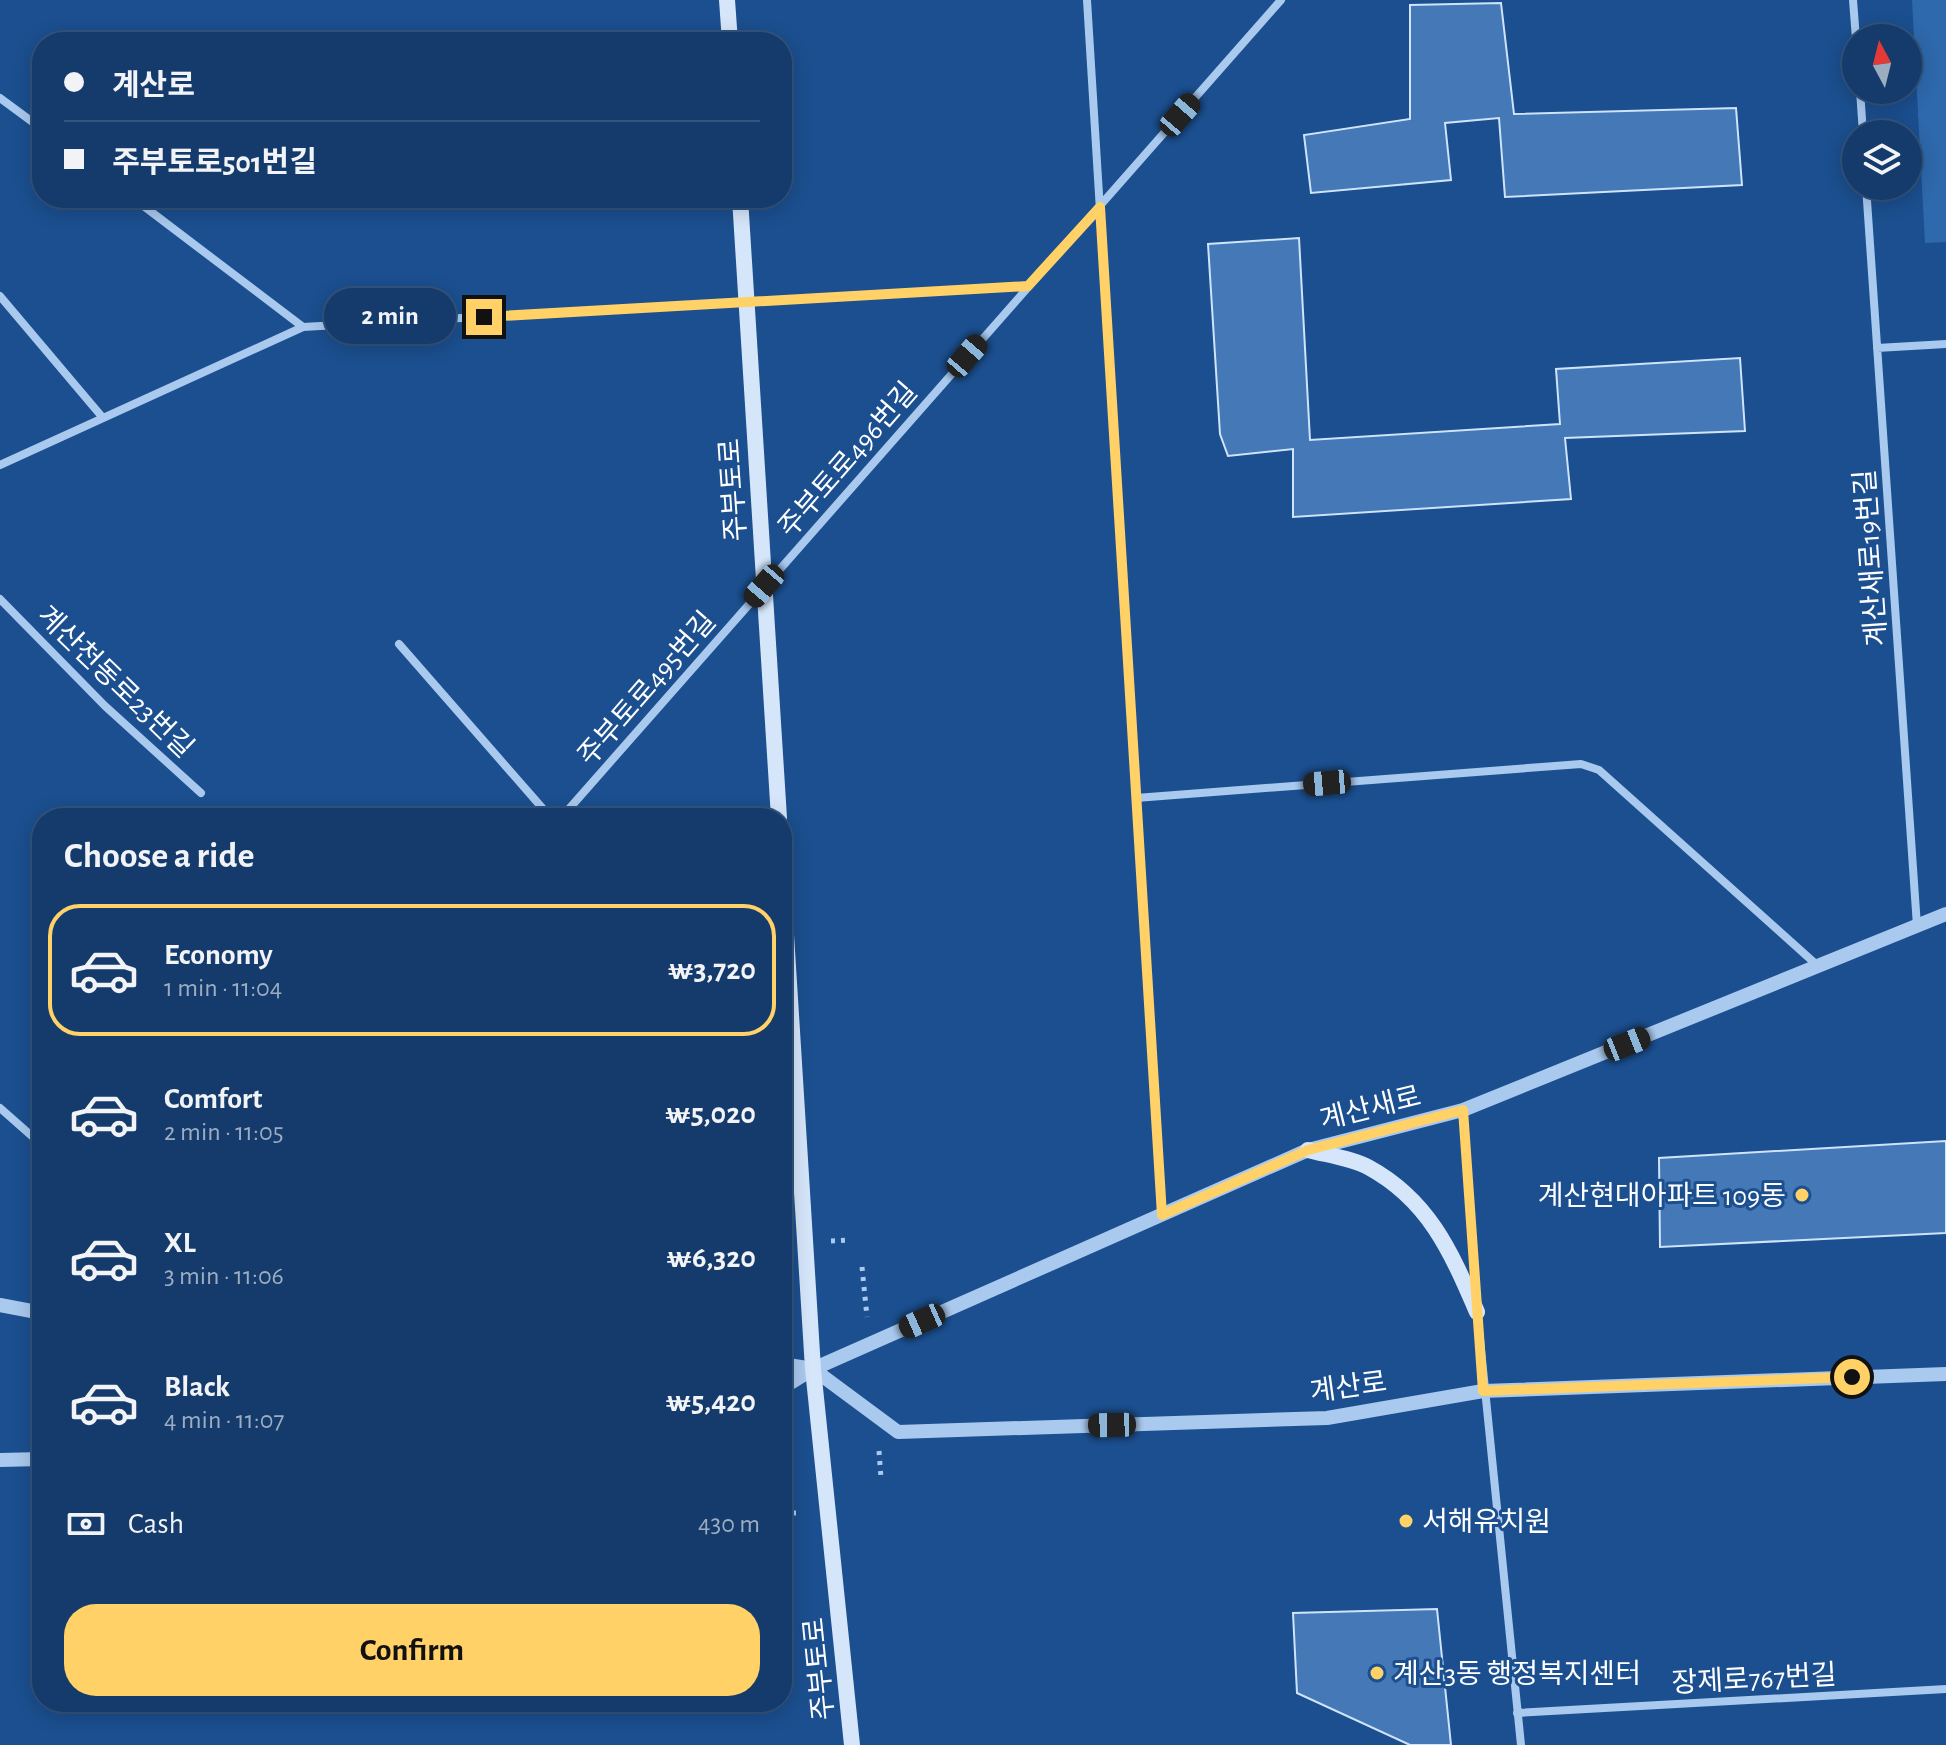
<!DOCTYPE html>
<html lang="en">
<head>
<meta charset="utf-8">
<style>
	:root { --surface:#143b6b; --page:#214673; --text:#f1f3f6; --muted:#9dadc1; --line:#33557e; --accent:#ffd166 }
	body { margin:0; font-family:"Alegreya Sans","Noto Sans KR",sans-serif; background:var(--page); color:var(--text); height:100vh; display:flex; flex-direction:column; font-size:30px; white-space:nowrap }
	* { box-sizing:border-box; margin:0 }
	p { font-size:26px; color:var(--muted) }
	.icon { flex:none; width:44px; height:44px; fill:none; stroke:currentColor; stroke-width:2; stroke-linecap:round; stroke-linejoin:round }
	.map { position:relative; flex:1; overflow:hidden }
	.panel { position:absolute; left:32px; top:808px; width:760px; height:904px; display:flex; flex-direction:column; background:var(--surface); border-radius:32px; box-shadow:0 4px 20px #0003,0 0 0 2px var(--line) }
	.panel>* { flex:none }
	.hud { position:absolute; left:32px; top:32px; width:760px; height:176px; border-radius:32px; box-shadow:0 4px 20px #0003,0 0 0 2px var(--line); display:grid; align-content:center; height:176px; padding:0 32px; background:var(--surface) }
	.needle { width:52px; rotate:353deg }
	.buttons { position:absolute; left:1842px; top:24px; display:grid; gap:16px }
	.buttons a { display:grid; place-items:center; width:80px; height:80px; border-radius:50%; background:var(--surface); box-shadow:0 4px 20px #0003,0 0 0 2px var(--line); font-size:40px }
	.end { position:absolute; width:36px; height:36px; margin:-18px; border:10px solid #ffd166; background:#111; box-shadow:0 0 0 4px #111 }
	.from { border-radius:50% }
	.bubble { position:absolute; height:56px; border-radius:28px; background:var(--surface); box-shadow:0 4px 20px #0003,0 0 0 2px var(--line); font-size:26px; font-weight:600; line-height:56px; text-align:center }
	.car { position:absolute; width:24px; height:48px; margin:-24px -12px; border-radius:10px; box-shadow:0 0 6px 2px #0007; background:linear-gradient(#222 24%,#8ab4d8 0 40%,#222 0 76%,#8ab4d8 0 86%,#222 0) }
	.hud b { display:flex; align-items:center; gap:28px; height:76px; font-size:30px }
	.hud b+b { border-top:2px solid var(--line) }
	.hud i { width:20px; height:20px; background:var(--text) }
	ul { padding:0; list-style:none }
	li { display:flex; align-items:center; gap:24px; height:132px; margin:0 16px 12px; padding:0 16px; border:4px solid transparent; border-radius:32px }
	li div { flex:1 }
	li b { display:block; font-size:30px }
	li em { font-style:normal; font-weight:600 }
	li.on { border-color:var(--accent) }
	li>.icon { width:72px; height:72px; stroke-width:1.5 }
	h2 { padding:0 32px; font-size:36px; line-height:96px }
	.pay { display:flex; align-items:center; gap:20px; height:88px; padding:0 32px; font-size:30px }
	.pay p { margin-inline-start:auto }
	.action { display:flex; gap:16px; margin-top:auto; padding:16px 32px }
	.action a { flex:1; height:92px; border-radius:32px; background:var(--accent); color:#111; font-size:32px; font-weight:600; line-height:92px; text-align:center }
	.map>svg:first-child { display:block }
	.green { fill:#2e69ad }
	.building { fill:#4478b7; stroke:#cfe3fa; stroke-width:2 }
	.lines { fill:none; stroke-linecap:round; stroke-linejoin:round }
	.path { stroke:#a9c9ee; stroke-width:5; stroke-dasharray:4 6; stroke-linecap:butt }
	.minor { stroke:#a9c9ee; stroke-width:8 }
	.tertiary { stroke:#a9c9ee; stroke-width:14 }
	.secondary { stroke:#d6e6fa; stroke-width:16 }
	.route { stroke:#ffd166; stroke-width:10 }
	.poi-dot { fill:#ffd166; stroke:#1b4f8f; stroke-width:3 }
	.labels { text-anchor:middle; stroke-width:6; stroke-linejoin:round; paint-order:stroke }
	.street-label { font-size:28px; fill:#fff; stroke:#1b4f8f }
	.poi-label { font-size:28px; fill:#fff; stroke:#1b4f8f; text-anchor:start }
</style>
</head>
<body>
<div class="map">
<svg width="1946" height="1745" viewBox="0 0 1946 1745">
	<rect width="100%" height="100%" fill="#1b4f8f"/>
	<path class="green" d="M1912 0H1946V242L1925 243Z"/>
	<path class="building" d="M1501 3 1514 114 1736 108 1742 185 1505 197 1499 118 1445 123 1451 180 1311 193 1304 135 1410 119V5Z
		M1299 238 1310 440 1560 424 1556 369 1740 358 1745 431 1565 438 1571 499 1293 517V449L1228 456 1220 434 1208 244Z
		M1946 1141V1233L1660 1247 1659 1158Z
		M1437 1609 1451 1745H1410L1297 1693 1293 1613Z"/>
	<g class="lines">
		<path class="path" d="M831 1241 850 1240
			M862 1267 867 1317
			M879 1451 881 1478
			M782 1513H800"/>
		<path class="minor" d="M1087 0 1162 1215
			M1853 0 1856 39
			M1860 90 1863 134
			M0 98 42 129
			M1866 186 1917 926
			M133 198 303 327 1028 286
			M0 296 103 418
			M1877 348 1946 344
			M0 465 303 327
			M0 599 105 706 201 793
			M399 644 551 818
			M1136 798 1581 764 1599 770 1818 966
			M561 818 1281 0
			M0 1108 42 1145
			M1463 1110 1476 1297
			M1477 1310 1521 1745
			M1517 1713 1946 1689"/>
		<path class="tertiary" d="M0 1305 42 1313
			M782 1364 813 1369 898 1432 1327 1418 1483 1391 1946 1374
			M782 1388 813 1369 1308 1150 1463 1110 1946 914
			M0 1460 42 1459"/>
		<path class="secondary" d="M727 0 730 42
			M740 198 779 818
			M782 870 813 1369 852 1745
			M1308 1150C1327 1155 1351 1158 1368 1167 1429 1200 1451 1252 1477 1312"/>
	</g>
	<g class="lines">
		<path class="route" d="M484 317 1028 286 1100 207 1162 1215 1308 1150 1463 1110 1483 1391 1852 1377"/>
	</g>
	<g class="poi-dot">
		<circle cx="1802" cy="1195" r="8"/>
		<circle cx="1406" cy="1521" r="8"/>
		<circle cx="1377" cy="1673" r="8"/>
	</g>
	<g class="labels">
		<g class="street-label">
			<text transform="translate(847 459) rotate(-49)" y="10">주부토로496번길</text>
			<text transform="translate(732 490) rotate(-94)" y="10">주부토로</text>
			<text transform="translate(1870 558) rotate(-94)" y="10">계산새로19번길</text>
			<text transform="translate(116 681) rotate(44)" y="10">계산천동로23번길</text>
			<text transform="translate(646 688) rotate(-49)" y="10">주부토로495번길</text>
			<text transform="translate(1370 1107) rotate(-14)" y="10">계산새로</text>
			<text transform="translate(1348 1386) rotate(-8)" y="10">계산로</text>
			<text transform="translate(818 1669) rotate(-96)" y="10">주부토로</text>
			<text transform="translate(1754 1678) rotate(-3)" y="10">장제로767번길</text>
		</g>
		<g class="poi-label">
			<text x="1786" y="1205" text-anchor="end">계산현대아파트 109동</text>
			<text x="1422" y="1531">서해유치원</text>
			<text x="1393" y="1683">계산3동 행정복지센터</text>
		</g>
	</g>
</svg>
<div class="buttons">
<a><svg class="needle" viewBox="-14 -14 28 28"><path d="M0-13l5 13h-10z" fill="#e53935"/><path d="M0 13l5-13h-10z" fill="#9dadc1"/></svg></a>
<a><svg class="icon" aria-label="layers" viewBox="0 0 24 24"><path d="M12 4l9 5-9 5-9-5zM3 14l9 5 9-5"/></svg></a>
</div>
<i class="end from" style="left:1852px;top:1377px"></i>
<i class="end" style="left:484px;top:317px"></i>
<div class="bubble" style="left:324px;top:288px;width:132px">2 min</div>
<i class="car" style="left:1180px;top:115px;rotate:41deg"></i>
<i class="car" style="left:967px;top:356px;rotate:41deg"></i>
<i class="car" style="left:764px;top:586px;rotate:221deg"></i>
<i class="car" style="left:1327px;top:783px;rotate:265deg"></i>
<i class="car" style="left:1627px;top:1044px;rotate:68deg"></i>
<i class="car" style="left:922px;top:1321px;rotate:246deg"></i>
<i class="car" style="left:1112px;top:1425px;rotate:269deg"></i>
<div class="hud">
<b><i class="from"></i>계산로</b>
<b><i></i>주부토로501번길</b>
</div>
<section class="panel">
<h2>Choose a ride</h2>
<ul>
<li class="on"><svg class="icon" aria-label="car" viewBox="0 0 24 24"><path d="M5 17H2v-5l4-1 3-4h7l3 4 3 1v5h-3M9 17h6M6 11h13"/><circle cx="7" cy="17" r="2"/><circle cx="17" cy="17" r="2"/></svg><div><b>Economy</b><p>1 min · 11:04</p></div><em>₩3,720</em></li>
<li><svg class="icon" aria-label="car" viewBox="0 0 24 24"><path d="M5 17H2v-5l4-1 3-4h7l3 4 3 1v5h-3M9 17h6M6 11h13"/><circle cx="7" cy="17" r="2"/><circle cx="17" cy="17" r="2"/></svg><div><b>Comfort</b><p>2 min · 11:05</p></div><em>₩5,020</em></li>
<li><svg class="icon" aria-label="car" viewBox="0 0 24 24"><path d="M5 17H2v-5l4-1 3-4h7l3 4 3 1v5h-3M9 17h6M6 11h13"/><circle cx="7" cy="17" r="2"/><circle cx="17" cy="17" r="2"/></svg><div><b>XL</b><p>3 min · 11:06</p></div><em>₩6,320</em></li>
<li><svg class="icon" aria-label="car" viewBox="0 0 24 24"><path d="M5 17H2v-5l4-1 3-4h7l3 4 3 1v5h-3M9 17h6M6 11h13"/><circle cx="7" cy="17" r="2"/><circle cx="17" cy="17" r="2"/></svg><div><b>Black</b><p>4 min · 11:07</p></div><em>₩5,420</em></li>
</ul>
<div class="pay"><svg class="icon" aria-label="cash" viewBox="0 0 24 24"><path d="M3 7h18v10H3z"/><circle cx="12" cy="12" r="2"/></svg>Cash<p>430 m</p></div>
<div class="action"><a>Confirm</a></div>
</section>
</div>
</body>
</html>
